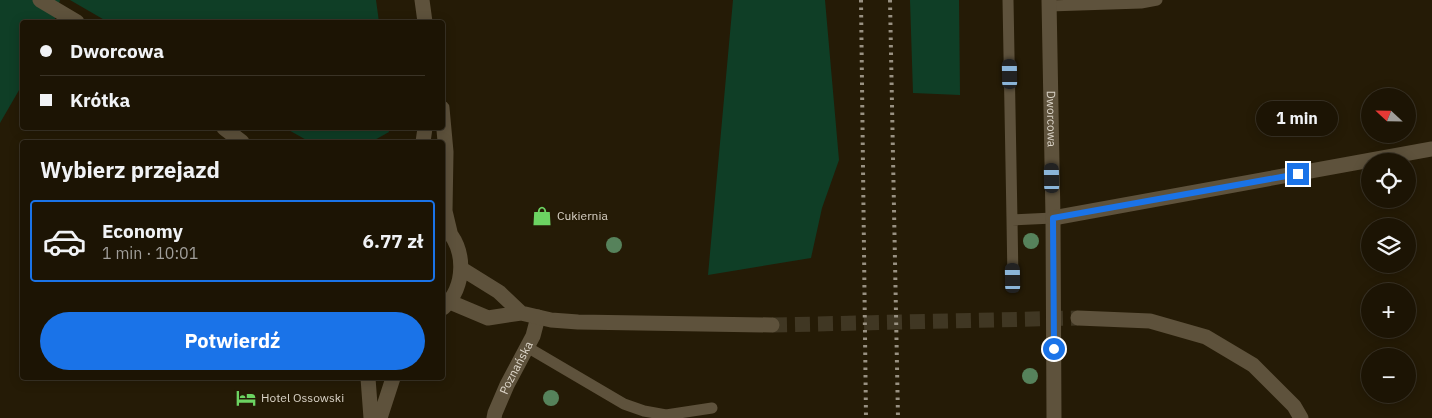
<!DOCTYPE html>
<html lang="pl">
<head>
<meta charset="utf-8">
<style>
	:root { --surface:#1c1404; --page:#292113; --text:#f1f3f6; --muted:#a09e9a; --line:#3a3326; --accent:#1a73e8 }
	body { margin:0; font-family:"IBM Plex Sans",sans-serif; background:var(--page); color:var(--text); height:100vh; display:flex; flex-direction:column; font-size:19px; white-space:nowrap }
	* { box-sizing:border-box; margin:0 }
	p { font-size:16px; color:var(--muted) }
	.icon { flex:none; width:28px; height:28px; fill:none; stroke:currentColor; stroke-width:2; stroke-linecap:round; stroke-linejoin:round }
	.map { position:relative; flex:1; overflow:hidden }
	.side { position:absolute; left:20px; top:140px; width:425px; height:240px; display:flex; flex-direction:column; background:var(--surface); border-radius:5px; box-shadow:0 2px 12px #0003,0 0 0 1px var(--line) }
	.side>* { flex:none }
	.guide { position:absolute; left:20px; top:20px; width:425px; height:110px; border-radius:5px; box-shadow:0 2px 12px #0003,0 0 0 1px var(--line); display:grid; align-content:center; height:110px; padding:0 20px; background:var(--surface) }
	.needle { width:32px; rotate:292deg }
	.fabs { position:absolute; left:1361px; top:88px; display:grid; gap:10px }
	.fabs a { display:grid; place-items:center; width:55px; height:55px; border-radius:50%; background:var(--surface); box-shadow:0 2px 12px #0003,0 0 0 1px var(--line); font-size:25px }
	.end { position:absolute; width:22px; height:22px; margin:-11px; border:6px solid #1a73e8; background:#fff; box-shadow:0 0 0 2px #fff }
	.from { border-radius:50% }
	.bubble { position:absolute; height:35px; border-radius:18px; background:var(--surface); box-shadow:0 2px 12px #0003,0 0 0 1px var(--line); font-size:16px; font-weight:700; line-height:35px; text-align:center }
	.car { position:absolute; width:15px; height:30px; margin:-15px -8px; border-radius:6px; box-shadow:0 0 4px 1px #0007; background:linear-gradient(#222 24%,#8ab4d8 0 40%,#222 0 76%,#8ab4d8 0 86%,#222 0) }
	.guide b { display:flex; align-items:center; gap:18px; height:48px; font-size:19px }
	.guide b+b { border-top:1px solid var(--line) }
	.guide i { width:12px; height:12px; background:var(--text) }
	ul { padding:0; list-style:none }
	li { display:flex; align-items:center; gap:15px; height:82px; margin:0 10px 8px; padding:0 10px; border:2px solid transparent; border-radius:5px }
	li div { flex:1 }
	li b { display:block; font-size:19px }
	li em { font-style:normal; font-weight:700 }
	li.on { border-color:var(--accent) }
	li>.icon { width:45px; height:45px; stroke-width:1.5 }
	h2 { padding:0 20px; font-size:22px; line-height:60px }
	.cta { display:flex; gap:10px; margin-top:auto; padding:10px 20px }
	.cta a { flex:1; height:58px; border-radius:30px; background:var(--accent); color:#fff; font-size:20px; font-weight:700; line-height:58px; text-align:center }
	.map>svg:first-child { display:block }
	.green { fill:#0f3e26 }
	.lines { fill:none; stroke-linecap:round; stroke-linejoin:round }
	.secondary-tunnel { stroke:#403723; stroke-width:15; stroke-dasharray:15 8; stroke-linecap:butt }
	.lane { stroke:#5e523c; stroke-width:11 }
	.street { stroke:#5e523c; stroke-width:15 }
	.secondary { stroke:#5e523c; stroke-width:15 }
	.rail { stroke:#999182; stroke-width:4; stroke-dasharray:2.5 5; stroke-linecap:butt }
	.tree { fill:#56825b }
	.route { stroke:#1a73e8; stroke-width:6 }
	.labels { text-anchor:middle; stroke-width:4; stroke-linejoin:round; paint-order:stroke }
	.street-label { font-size:12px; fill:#dbd4c8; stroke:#251b06 }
	.poi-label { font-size:12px; fill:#dbd4c8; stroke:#251b06; text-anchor:start }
</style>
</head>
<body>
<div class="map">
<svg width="1432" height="418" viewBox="0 0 1432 418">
	<rect width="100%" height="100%" fill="#251b06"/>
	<path class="green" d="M0 0H60L54 22H22V85L0 123Z
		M70 0H376L379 22H108Z
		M733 0H825L839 160 822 208 811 258 708 275Z
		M910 0H959L960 95 913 93Z
		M285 128H388L389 132 371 142H310Z"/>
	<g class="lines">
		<path class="secondary-tunnel" d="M772 325 1078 318"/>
		<path class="lane" d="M1008 0 1012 220 1053 218
			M1049 6 1141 3 1157 0
			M1012 220 1013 281
			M527 347 624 404 644 411 666 415 712 408"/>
		<g class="street">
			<path id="s1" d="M1049 0 1053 218 1054 418"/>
			<path d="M1053 218 1432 149"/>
			<path id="s2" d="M494 418 495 413 507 385 533 336 538 317"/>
		</g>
		<path class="secondary" d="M40 0 77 22
			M422 0 425 22
			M442 108 446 152 445 211 450 232
			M224 128 242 142
			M423 142 425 128
			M462 269 499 292 521 313
			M450 302 488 318 521 313 551 320 578 322 772 325
			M443 308C466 287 467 248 444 227
			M1078 318 1150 321 1206 337 1253 365 1294 406 1301 418
			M368 378 371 418
			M380 418 393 378"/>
		<path class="rail" d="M861 0 866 418
			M890 0 898 418"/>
	</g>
	<g class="tree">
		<circle cx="1031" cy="241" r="8"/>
		<circle cx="614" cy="245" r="8"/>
		<circle cx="1030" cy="376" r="8"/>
		<circle cx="551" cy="398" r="8"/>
	</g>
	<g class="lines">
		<path class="route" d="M1054 349 1053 218 1298 174"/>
	</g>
	<defs>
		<symbol id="shop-bare" viewBox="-9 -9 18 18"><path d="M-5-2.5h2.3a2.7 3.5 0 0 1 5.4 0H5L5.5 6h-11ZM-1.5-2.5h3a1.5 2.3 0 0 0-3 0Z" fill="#6cd362" stroke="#251b06" stroke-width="2.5" paint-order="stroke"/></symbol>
		<symbol id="hotel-bare" viewBox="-9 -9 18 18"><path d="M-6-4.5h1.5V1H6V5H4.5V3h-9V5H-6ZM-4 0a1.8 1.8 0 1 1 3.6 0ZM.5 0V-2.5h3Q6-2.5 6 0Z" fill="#6cd362" stroke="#251b06" stroke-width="2.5" paint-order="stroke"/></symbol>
	</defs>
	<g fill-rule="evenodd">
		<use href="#shop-bare" x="528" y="202" width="28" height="28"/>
		<use href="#hotel-bare" x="232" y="384" width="28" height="28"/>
	</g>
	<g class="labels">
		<g class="street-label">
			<text dy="4" stroke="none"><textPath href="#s1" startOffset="119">Dworcowa</textPath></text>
			<text dy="4" stroke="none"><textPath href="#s2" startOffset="55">Poznańska</textPath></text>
		</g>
		<g class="poi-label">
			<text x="557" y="220">Cukiernia</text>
			<text x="261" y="402">Hotel Ossowski</text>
		</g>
	</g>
</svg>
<div class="fabs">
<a><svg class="needle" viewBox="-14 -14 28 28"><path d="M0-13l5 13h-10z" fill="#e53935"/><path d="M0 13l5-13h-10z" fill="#a09e9a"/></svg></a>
<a><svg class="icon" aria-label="locate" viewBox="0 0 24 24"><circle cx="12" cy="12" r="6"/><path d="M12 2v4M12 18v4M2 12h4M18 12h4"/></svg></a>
<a><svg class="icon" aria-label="layers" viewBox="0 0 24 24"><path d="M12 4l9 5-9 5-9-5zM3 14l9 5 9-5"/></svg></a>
<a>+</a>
<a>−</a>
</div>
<i class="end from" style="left:1054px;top:349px"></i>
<i class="end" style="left:1298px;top:174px"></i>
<div class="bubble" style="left:1256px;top:101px;width:82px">1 min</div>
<i class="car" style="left:1010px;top:74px;rotate:359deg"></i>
<i class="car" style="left:1052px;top:178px;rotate:359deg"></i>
<i class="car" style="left:1013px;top:278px;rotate:359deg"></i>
<div class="guide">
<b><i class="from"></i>Dworcowa</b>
<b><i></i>Krótka</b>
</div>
<section class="side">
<h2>Wybierz przejazd</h2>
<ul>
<li class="on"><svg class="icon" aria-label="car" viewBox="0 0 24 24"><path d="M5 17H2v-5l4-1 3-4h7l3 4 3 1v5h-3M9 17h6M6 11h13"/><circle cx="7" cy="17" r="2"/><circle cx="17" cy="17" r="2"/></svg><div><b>Economy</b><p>1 min · 10:01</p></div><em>6.77 zł</em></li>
</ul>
<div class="cta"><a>Potwierdź</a></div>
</section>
</div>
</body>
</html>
